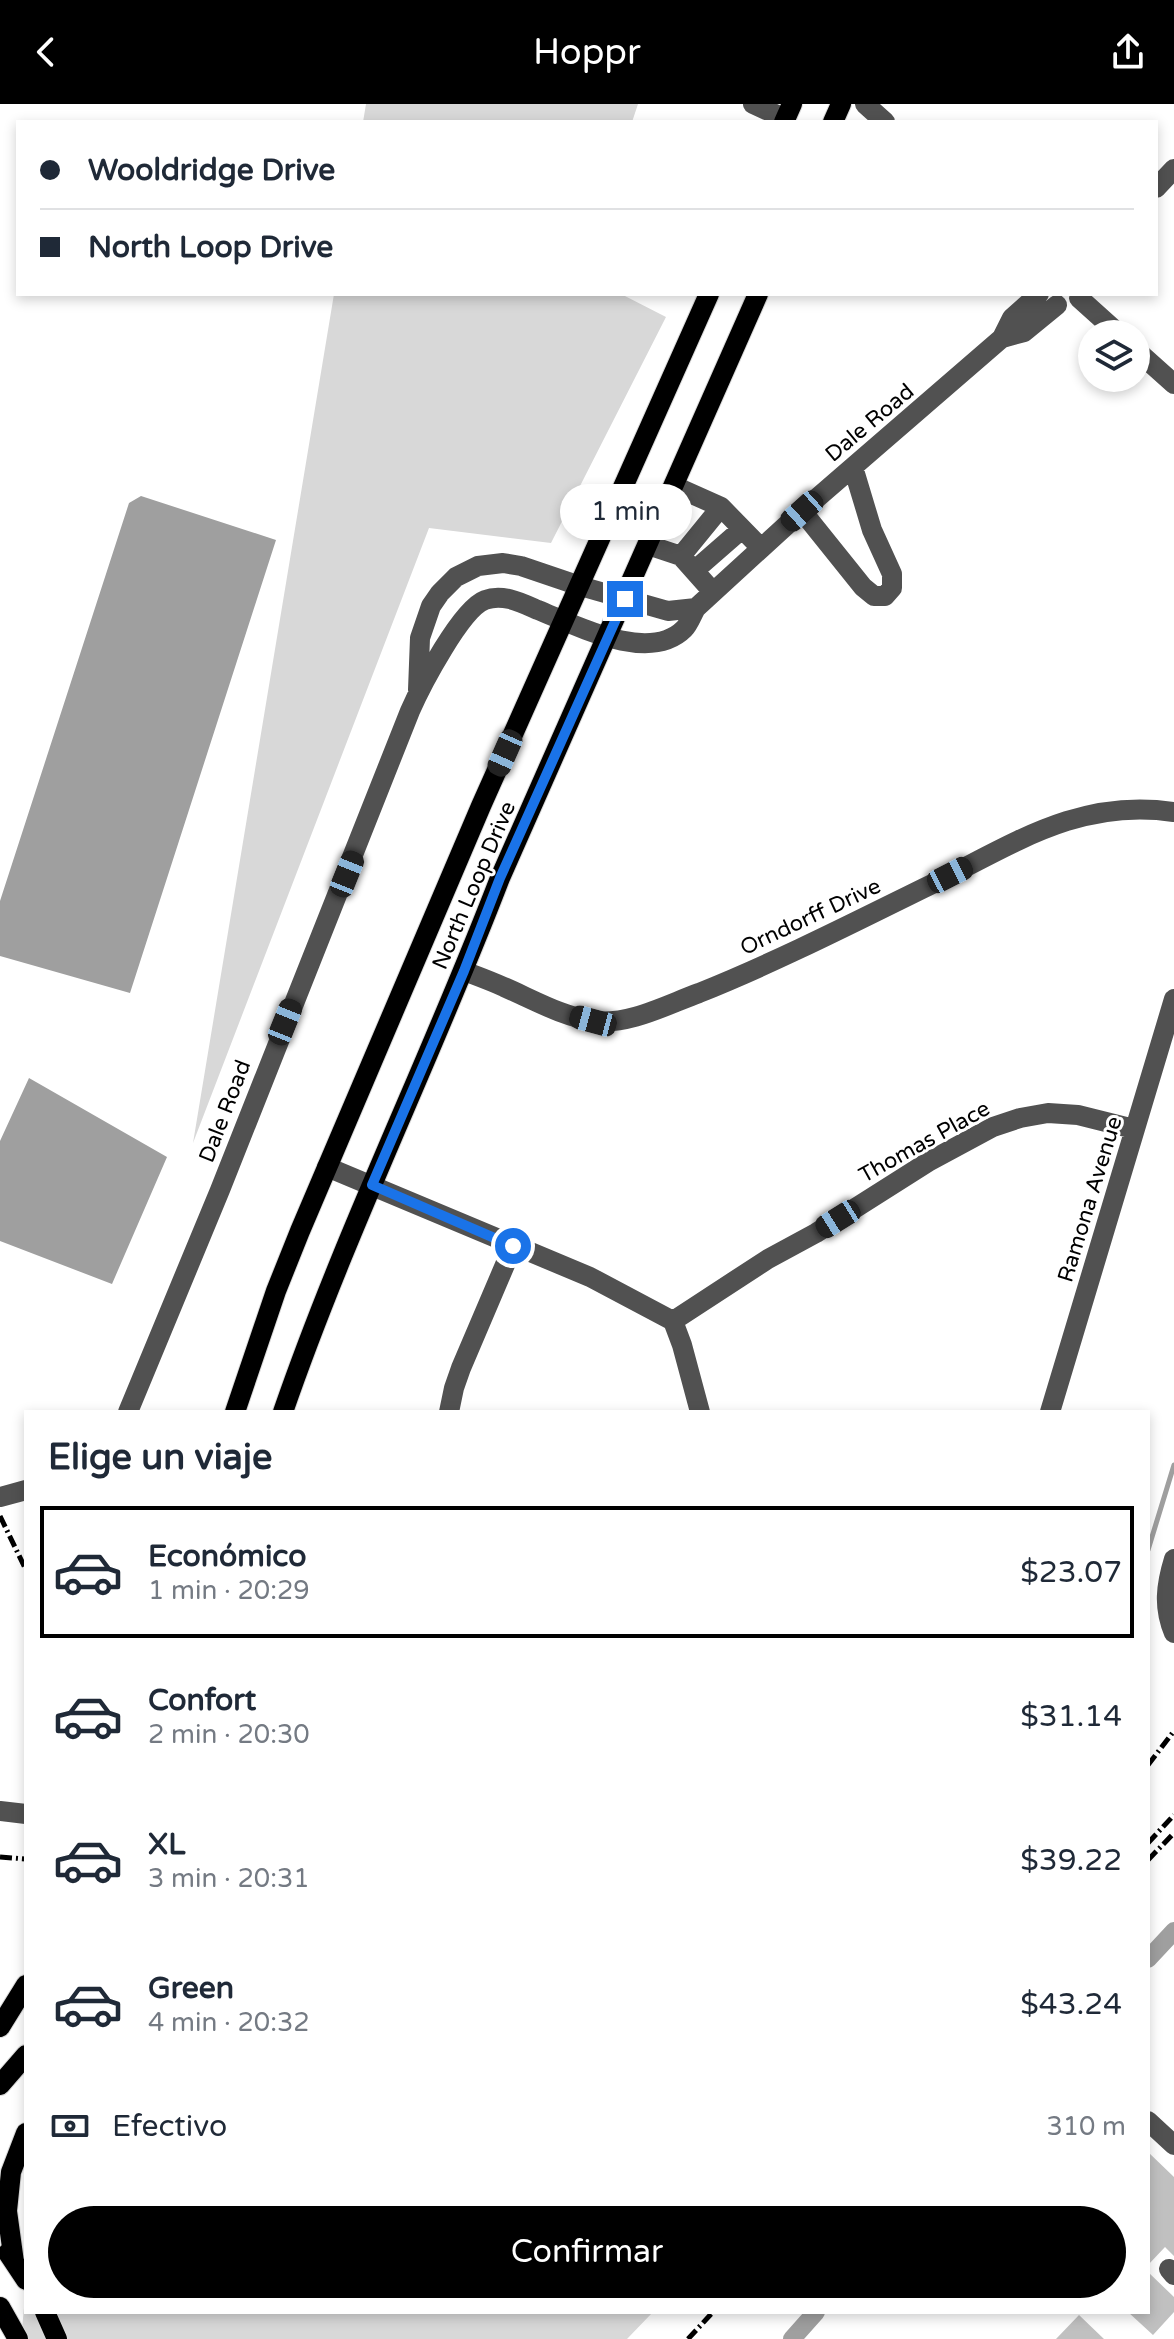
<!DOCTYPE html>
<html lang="es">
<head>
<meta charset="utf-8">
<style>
	:root { --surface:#fff; --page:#f2f2f3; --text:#1f2937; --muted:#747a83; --line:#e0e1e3; --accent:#000 }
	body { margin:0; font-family:"Varela Round",sans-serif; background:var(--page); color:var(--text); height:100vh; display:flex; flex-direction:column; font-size:30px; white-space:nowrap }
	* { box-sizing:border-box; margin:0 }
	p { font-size:26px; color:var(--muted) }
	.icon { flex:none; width:44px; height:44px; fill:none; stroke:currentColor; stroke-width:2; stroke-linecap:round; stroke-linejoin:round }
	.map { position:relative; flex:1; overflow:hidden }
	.drawer { position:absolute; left:24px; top:1306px; width:1126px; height:904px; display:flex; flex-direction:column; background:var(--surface); border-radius:0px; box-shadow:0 4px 12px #0003 }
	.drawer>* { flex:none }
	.banner { position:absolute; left:16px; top:16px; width:1142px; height:176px; border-radius:0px; box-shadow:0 4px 12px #0003; display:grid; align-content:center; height:176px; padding:0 24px; background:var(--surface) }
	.tools { position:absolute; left:1078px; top:216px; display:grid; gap:16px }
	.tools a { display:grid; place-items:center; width:72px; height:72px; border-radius:50%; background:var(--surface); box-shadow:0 4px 12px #0003; font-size:40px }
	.end { position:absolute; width:36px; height:36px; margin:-18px; border:10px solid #1a73e8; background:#fff; box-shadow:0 0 0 4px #fff }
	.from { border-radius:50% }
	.bubble { position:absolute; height:56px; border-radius:28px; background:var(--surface); box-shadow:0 4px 12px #0003; font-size:26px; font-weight:600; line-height:56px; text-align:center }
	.car { position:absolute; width:24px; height:48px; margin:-24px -12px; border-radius:10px; box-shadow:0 0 6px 2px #0007; background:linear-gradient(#222 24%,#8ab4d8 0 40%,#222 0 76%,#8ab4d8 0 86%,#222 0) }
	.banner b { display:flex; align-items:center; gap:28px; height:76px; font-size:30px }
	.banner b+b { border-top:2px solid var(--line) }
	.banner i { width:20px; height:20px; background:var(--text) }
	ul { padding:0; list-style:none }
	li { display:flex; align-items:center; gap:24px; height:132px; margin:0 16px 12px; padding:0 8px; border:4px solid transparent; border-radius:0px }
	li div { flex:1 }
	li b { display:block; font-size:30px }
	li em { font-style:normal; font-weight:600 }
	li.active { border-color:var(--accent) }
	li>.icon { width:72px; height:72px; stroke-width:1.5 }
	h2 { padding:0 24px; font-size:36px; line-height:96px }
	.pay { display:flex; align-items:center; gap:20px; height:88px; padding:0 24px; font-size:30px }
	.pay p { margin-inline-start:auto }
	.button { display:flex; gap:16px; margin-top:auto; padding:16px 24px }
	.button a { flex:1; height:92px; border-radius:48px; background:var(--accent); color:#fff; font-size:32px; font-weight:600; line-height:92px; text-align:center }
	header { display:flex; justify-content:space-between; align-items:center; height:104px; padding:0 24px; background:var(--accent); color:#fff; font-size:36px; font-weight:600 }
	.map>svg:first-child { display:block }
	.green { fill:#d8d8d8 }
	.water { fill:#9f9f9f }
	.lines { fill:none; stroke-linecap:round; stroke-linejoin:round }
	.stream { stroke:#9f9f9f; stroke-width:5 }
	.canal { stroke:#9f9f9f; stroke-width:18 }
	.building { fill:#c0c0c0 }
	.major-casing { stroke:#dbdbdb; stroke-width:22 }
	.minor { stroke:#515151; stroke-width:20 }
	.major { stroke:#000; stroke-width:20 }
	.rail { stroke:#000; stroke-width:5; stroke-dasharray:12 4 2 4; stroke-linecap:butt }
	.route { stroke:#1a73e8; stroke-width:10 }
	.labels { text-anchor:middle; stroke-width:6; stroke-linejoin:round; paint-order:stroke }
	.street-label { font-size:22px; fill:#000; stroke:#fff }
</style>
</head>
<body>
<header><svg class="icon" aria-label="back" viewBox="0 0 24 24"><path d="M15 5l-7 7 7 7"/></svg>Hoppr<svg class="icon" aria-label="share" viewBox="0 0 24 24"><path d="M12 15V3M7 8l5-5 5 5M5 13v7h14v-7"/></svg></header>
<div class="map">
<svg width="1174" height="2235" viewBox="0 0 1174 2235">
	<rect width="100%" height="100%" fill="#fff"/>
	<path class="green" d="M366 0H638L632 18H363Z
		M334 190H621L666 213 551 439 429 424 193 1039Z
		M26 2183V2208H653L627 2235H21Z"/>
	<path class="water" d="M141 392 276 436 130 889 0 852V797L129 399Z
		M29 974 167 1053 112 1180 0 1137V1037Z"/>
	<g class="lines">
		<path class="stream" d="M1148 1446 1174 1361"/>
		<path class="canal" d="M1148 1855 1174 1827
			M792 2235 816 2208"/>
	</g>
	<path class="building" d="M1148 2048 1174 2073V2152L1165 2143 1148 2161Z
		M1148 2168 1174 2193V2208L1153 2231 1128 2208H1148Z
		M1079 2211 1104 2235H1056Z"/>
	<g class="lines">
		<defs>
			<path id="major" d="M784 18 792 0
				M833 18 841 0
				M235 1308 276 1187 300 1127 481 702 709 190
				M283 1308C346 1126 431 954 500 774L758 190
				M0 1923 26 1881
				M0 1981 26 1951
				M8 2149 26 2176
				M14 2158 7 2107 11 2068 26 2029
				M0 2203 18 2235
				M45 2208 57 2235"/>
		</defs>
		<use href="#major" class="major-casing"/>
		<path class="minor" d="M753 0 786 15
			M865 0 885 18
			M1156 84 1174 65
			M1079 194 1119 230
			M1002 234 1024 228 1057 201
			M1136 246 1174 280
			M674 382 721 403 761 444
			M802 407 863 483 874 492H885L892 484V470L872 426 853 363
			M648 441 681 452 713 488
			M681 452 721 403
			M695 466 742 425
			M418 586 420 534 431 502 440 489 456 473 478 462 503 459 521 462 580 482 668 507 696 504
			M464 867C477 872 491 877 504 883 532 895 563 913 594 917 630 921 666 901 699 889 774 859 851 820 924 784 1008 744 1076 693 1174 708
			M327 1063 590 1173 673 1217 682 1241 700 1308
			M673 1217 768 1155 816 1129 928 1058 993 1023 1020 1014 1048 1009 1078 1011 1134 1025
			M128 1308 220 1086 410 607C421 582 461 505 485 496 503 489 522 499 538 506 575 521 649 560 684 525 689 520 692 511 696 504L802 407 1002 234 1012 214 1039 190
			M449 1308 454 1284 461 1264 513 1142
			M1050 1308 1174 895
			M0 1393 26 1386
			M1174 1455C1166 1481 1163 1503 1174 1529
			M0 1707 26 1710
			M1148 2017 1174 2041
			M1169 2165 1174 2171"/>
		<use href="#major" class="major"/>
		<path class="rail" d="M0 1412 26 1466
			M1148 1661 1174 1627
			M1148 1739 1174 1711
			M0 1753 26 1755
			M1148 1756 1174 1729
			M688 2235 713 2208"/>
	</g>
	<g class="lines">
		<path class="route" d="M513 1142 372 1081 464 867 500 774 625 495"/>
	</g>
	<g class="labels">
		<g class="street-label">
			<text transform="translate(869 318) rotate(-40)" y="8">Dale Road</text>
			<text transform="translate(473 781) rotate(-67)" y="8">North Loop Drive</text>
			<text transform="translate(810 812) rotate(-25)" y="8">Orndorff Drive</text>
			<text transform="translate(224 1007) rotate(-69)" y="8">Dale Road</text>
			<text transform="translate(924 1037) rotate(-29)" y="8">Thomas Place</text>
			<text transform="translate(1089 1095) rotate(-73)" y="8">Ramona Avenue</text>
		</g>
	</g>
</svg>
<div class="tools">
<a><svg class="icon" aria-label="layers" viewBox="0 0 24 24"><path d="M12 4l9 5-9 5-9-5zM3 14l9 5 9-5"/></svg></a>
</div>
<i class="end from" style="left:513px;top:1142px"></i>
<i class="end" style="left:625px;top:495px"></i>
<div class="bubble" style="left:560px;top:380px;width:132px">1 min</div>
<i class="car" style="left:802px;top:407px;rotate:228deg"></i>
<i class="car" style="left:505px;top:649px;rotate:204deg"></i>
<i class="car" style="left:347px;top:770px;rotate:22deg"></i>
<i class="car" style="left:950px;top:771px;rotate:63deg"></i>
<i class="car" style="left:593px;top:917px;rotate:285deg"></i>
<i class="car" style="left:285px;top:918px;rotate:22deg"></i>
<i class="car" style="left:838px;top:1115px;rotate:238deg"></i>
<div class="banner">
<b><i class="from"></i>Wooldridge Drive</b>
<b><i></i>North Loop Drive</b>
</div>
<section class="drawer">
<h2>Elige un viaje</h2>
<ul>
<li class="active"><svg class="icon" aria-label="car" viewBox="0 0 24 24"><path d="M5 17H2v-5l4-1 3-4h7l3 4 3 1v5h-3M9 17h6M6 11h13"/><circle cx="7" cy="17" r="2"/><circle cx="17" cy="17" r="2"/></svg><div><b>Económico</b><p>1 min · 20:29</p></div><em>$23.07</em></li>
<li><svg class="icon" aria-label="car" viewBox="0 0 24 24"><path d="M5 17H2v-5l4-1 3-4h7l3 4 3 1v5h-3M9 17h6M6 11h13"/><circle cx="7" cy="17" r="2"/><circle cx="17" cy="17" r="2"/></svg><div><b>Confort</b><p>2 min · 20:30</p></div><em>$31.14</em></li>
<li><svg class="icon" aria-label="car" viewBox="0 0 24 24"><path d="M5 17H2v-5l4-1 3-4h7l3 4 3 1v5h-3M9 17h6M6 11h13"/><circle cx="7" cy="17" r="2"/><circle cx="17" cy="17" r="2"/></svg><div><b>XL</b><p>3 min · 20:31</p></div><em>$39.22</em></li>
<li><svg class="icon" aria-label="car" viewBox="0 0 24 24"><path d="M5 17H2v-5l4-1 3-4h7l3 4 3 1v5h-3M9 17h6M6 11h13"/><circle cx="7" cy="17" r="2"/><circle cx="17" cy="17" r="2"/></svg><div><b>Green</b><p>4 min · 20:32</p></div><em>$43.24</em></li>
</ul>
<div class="pay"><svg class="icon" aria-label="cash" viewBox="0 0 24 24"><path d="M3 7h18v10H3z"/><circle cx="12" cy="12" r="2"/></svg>Efectivo<p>310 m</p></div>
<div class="button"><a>Confirmar</a></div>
</section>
</div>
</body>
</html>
